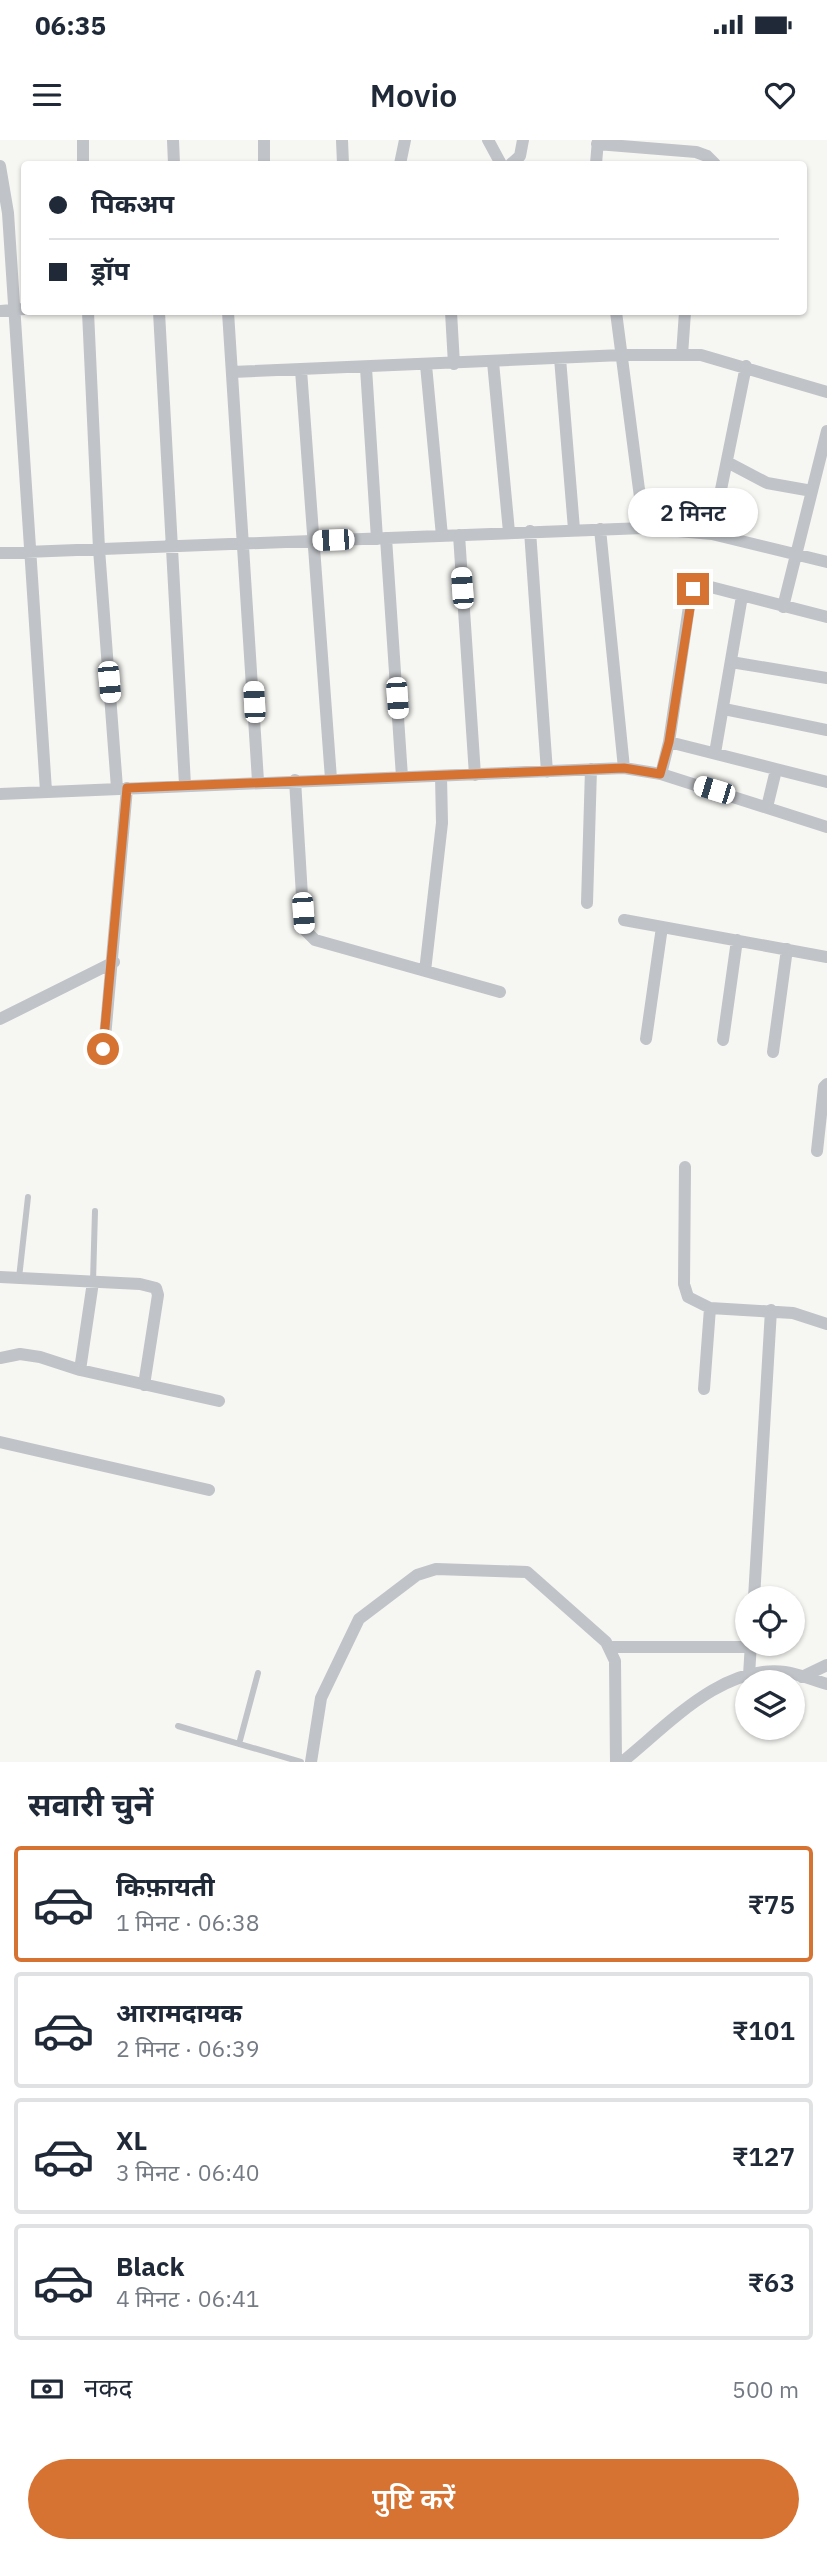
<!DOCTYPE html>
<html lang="hi">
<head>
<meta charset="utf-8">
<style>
	:root { --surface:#fff; --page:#f6f6f7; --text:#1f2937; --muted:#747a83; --line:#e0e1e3; --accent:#d67333 }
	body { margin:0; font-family:"IBM Plex Sans","Noto Sans Devanagari",sans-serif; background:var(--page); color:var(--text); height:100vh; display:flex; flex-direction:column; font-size:26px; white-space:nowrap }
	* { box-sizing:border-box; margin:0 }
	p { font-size:23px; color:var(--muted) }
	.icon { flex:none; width:38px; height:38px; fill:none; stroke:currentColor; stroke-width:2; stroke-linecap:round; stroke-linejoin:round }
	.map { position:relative; height:1622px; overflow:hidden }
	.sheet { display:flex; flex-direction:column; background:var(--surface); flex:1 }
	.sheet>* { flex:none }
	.guide { position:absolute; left:21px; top:21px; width:786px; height:154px; border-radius:7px; box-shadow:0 2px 5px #0004; display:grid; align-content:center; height:154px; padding:0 28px; background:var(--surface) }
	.controls { position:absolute; left:735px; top:1446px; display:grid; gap:14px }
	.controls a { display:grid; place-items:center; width:70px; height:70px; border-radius:50%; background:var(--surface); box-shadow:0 2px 5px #0004; font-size:35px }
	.end { position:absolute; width:32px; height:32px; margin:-16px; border:9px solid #d67333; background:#fff; box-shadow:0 0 0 4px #fff }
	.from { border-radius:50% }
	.bubble { position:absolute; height:49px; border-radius:24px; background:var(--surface); box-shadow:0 2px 5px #0004; font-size:23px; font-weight:600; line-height:49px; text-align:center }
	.car { position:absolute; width:21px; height:42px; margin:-21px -10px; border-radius:9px; box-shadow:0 0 5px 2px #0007; background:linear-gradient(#fff 24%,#345 0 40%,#fff 0 76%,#345 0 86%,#fff 0) }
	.guide b { display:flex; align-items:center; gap:24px; height:66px; font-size:26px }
	.guide b+b { border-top:2px solid var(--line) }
	.guide i { width:18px; height:18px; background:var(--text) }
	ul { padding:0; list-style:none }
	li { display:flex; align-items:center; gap:21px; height:116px; margin:0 14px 10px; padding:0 14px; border:4px solid var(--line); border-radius:7px }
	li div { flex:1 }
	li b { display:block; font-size:26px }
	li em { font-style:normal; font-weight:600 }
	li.current { border-color:var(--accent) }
	li>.icon { width:63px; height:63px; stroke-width:1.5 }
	h2 { padding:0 28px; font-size:32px; line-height:84px }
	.pay { display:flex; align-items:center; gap:18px; height:77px; padding:0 28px; font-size:26px }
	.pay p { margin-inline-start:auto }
	.primary-button { display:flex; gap:14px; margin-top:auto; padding:14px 28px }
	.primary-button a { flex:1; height:80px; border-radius:42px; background:var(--accent); color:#fff; font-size:28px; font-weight:600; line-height:80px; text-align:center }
	.status { display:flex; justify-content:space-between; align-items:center; height:49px; padding:0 35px; background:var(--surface); direction:ltr }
	.status svg { height:19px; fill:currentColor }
	header { display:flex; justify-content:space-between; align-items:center; height:91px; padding:0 28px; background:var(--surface); font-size:32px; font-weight:600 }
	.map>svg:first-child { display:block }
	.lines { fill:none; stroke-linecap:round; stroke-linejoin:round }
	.service { stroke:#c0c3c7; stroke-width:6 }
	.minor { stroke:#c0c3c7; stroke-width:12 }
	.route { stroke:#d67333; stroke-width:9 }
</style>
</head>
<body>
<div class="status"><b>06:35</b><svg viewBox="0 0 49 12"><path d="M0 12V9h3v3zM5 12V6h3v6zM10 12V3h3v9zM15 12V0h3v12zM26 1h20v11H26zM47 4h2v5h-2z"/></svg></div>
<header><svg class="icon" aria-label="menu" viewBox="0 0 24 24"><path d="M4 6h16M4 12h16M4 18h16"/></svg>Movio<svg class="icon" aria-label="heart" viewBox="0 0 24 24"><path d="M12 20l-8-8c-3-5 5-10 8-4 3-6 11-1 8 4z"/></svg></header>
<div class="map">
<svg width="827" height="1622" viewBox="0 0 827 1622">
	<rect width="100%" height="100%" fill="#f6f6f3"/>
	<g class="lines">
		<path class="service" d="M19 1138 28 1057
			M93 1142 95 1071
			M178 1586 301 1622
			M239 1604 258 1533"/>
		<path class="minor" d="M83 0V24
			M173 0 174 24
			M264 0V24
			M342 0 343 24
			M488 0 501 24
			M597 4 696 12 707 16 715 24
			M400 24 405 0
			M511 24 520 16 523 0
			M596 24 598 0
			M0 26 8 73 46 651
			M0 171 24 169
			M88 172 99 409 117 648
			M159 172 185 645
			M228 172 258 641
			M451 172 454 224
			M616 172 644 388
			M682 215 685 172
			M560 218 574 389
			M493 222 509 392
			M426 225 442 396
			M366 228 377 399
			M301 230 331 639
			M232 232 622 215H701L827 252
			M727 322 767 343 812 351
			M600 389 624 628
			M530 391 547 632
			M712 394 746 226
			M459 395 475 635
			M386 398 402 637
			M0 413 644 388 712 394 827 422
			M783 467 827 291
			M731 522 827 538
			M724 569 827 590
			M669 602 827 642
			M715 613 742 456
			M661 634 669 602 691 453 695 446 703 445 827 477
			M295 640 304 789 315 800 500 852
			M0 654 624 628 661 634 827 687
			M767 667 776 630
			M587 763 591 629
			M624 780 827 817
			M425 831 442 683 441 636
			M0 879 114 822
			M646 899 662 787
			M723 900 737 800
			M104 909 127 648
			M773 912 787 809
			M817 1011 824 947 827 944
			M685 1027 684 1144 688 1157 710 1168 793 1173 827 1184
			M0 1137 140 1144 156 1148 158 1155 144 1245
			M0 1218 20 1214 40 1217 80 1230 219 1261
			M80 1230 93 1142
			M704 1249 710 1168
			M0 1302 209 1350
			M754 1458 771 1170
			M609 1507H751
			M749 1535 751 1503
			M802 1537 827 1525
			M311 1622 321 1558 359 1479 417 1435 436 1429 527 1432 606 1502 615 1521 616 1622
			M622 1622C667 1586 722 1524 785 1532 799 1534 813 1540 827 1544"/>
	</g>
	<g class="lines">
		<path class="route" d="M103 909 127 648 624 628 660 634 669 602 693 449"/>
	</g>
</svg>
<div class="controls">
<a><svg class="icon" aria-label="locate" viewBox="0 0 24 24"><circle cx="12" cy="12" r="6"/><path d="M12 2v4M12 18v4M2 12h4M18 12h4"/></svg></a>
<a><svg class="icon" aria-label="layers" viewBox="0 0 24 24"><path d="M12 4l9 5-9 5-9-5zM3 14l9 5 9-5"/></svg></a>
</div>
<i class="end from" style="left:103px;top:909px"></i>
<i class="end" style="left:693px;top:449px"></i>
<div class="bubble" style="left:628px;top:348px;width:130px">2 मिनट</div>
<i class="car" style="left:333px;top:400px;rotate:268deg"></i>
<i class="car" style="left:462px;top:448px;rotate:356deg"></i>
<i class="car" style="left:109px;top:542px;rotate:175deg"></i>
<i class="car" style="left:397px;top:558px;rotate:176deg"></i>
<i class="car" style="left:254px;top:562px;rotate:357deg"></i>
<i class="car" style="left:714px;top:650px;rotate:287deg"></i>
<i class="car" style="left:303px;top:773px;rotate:176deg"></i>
<div class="guide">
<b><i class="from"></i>पिकअप</b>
<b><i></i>ड्रॉप</b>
</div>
</div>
<section class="sheet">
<h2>सवारी चुनें</h2>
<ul>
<li class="current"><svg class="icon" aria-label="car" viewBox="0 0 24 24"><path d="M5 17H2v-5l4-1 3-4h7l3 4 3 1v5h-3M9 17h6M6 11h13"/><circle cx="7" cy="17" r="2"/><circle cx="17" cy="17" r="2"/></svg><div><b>किफ़ायती</b><p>1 मिनट · 06:38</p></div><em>₹75</em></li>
<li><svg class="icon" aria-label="car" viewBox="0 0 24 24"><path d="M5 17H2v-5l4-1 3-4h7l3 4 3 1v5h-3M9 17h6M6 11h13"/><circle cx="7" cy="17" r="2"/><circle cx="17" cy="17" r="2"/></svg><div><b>आरामदायक</b><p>2 मिनट · 06:39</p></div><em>₹101</em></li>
<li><svg class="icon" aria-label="car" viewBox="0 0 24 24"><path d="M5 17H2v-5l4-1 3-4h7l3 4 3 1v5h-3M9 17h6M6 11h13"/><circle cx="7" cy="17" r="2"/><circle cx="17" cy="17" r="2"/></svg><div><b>XL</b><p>3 मिनट · 06:40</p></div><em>₹127</em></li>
<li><svg class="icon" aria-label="car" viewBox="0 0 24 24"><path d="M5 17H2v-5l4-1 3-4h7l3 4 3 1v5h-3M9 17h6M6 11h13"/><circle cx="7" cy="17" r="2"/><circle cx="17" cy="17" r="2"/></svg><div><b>Black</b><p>4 मिनट · 06:41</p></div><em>₹63</em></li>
</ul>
<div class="pay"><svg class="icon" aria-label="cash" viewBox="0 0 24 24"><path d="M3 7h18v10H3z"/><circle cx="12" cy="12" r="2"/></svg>नकद<p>500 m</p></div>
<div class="primary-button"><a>पुष्टि करें</a></div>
</section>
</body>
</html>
